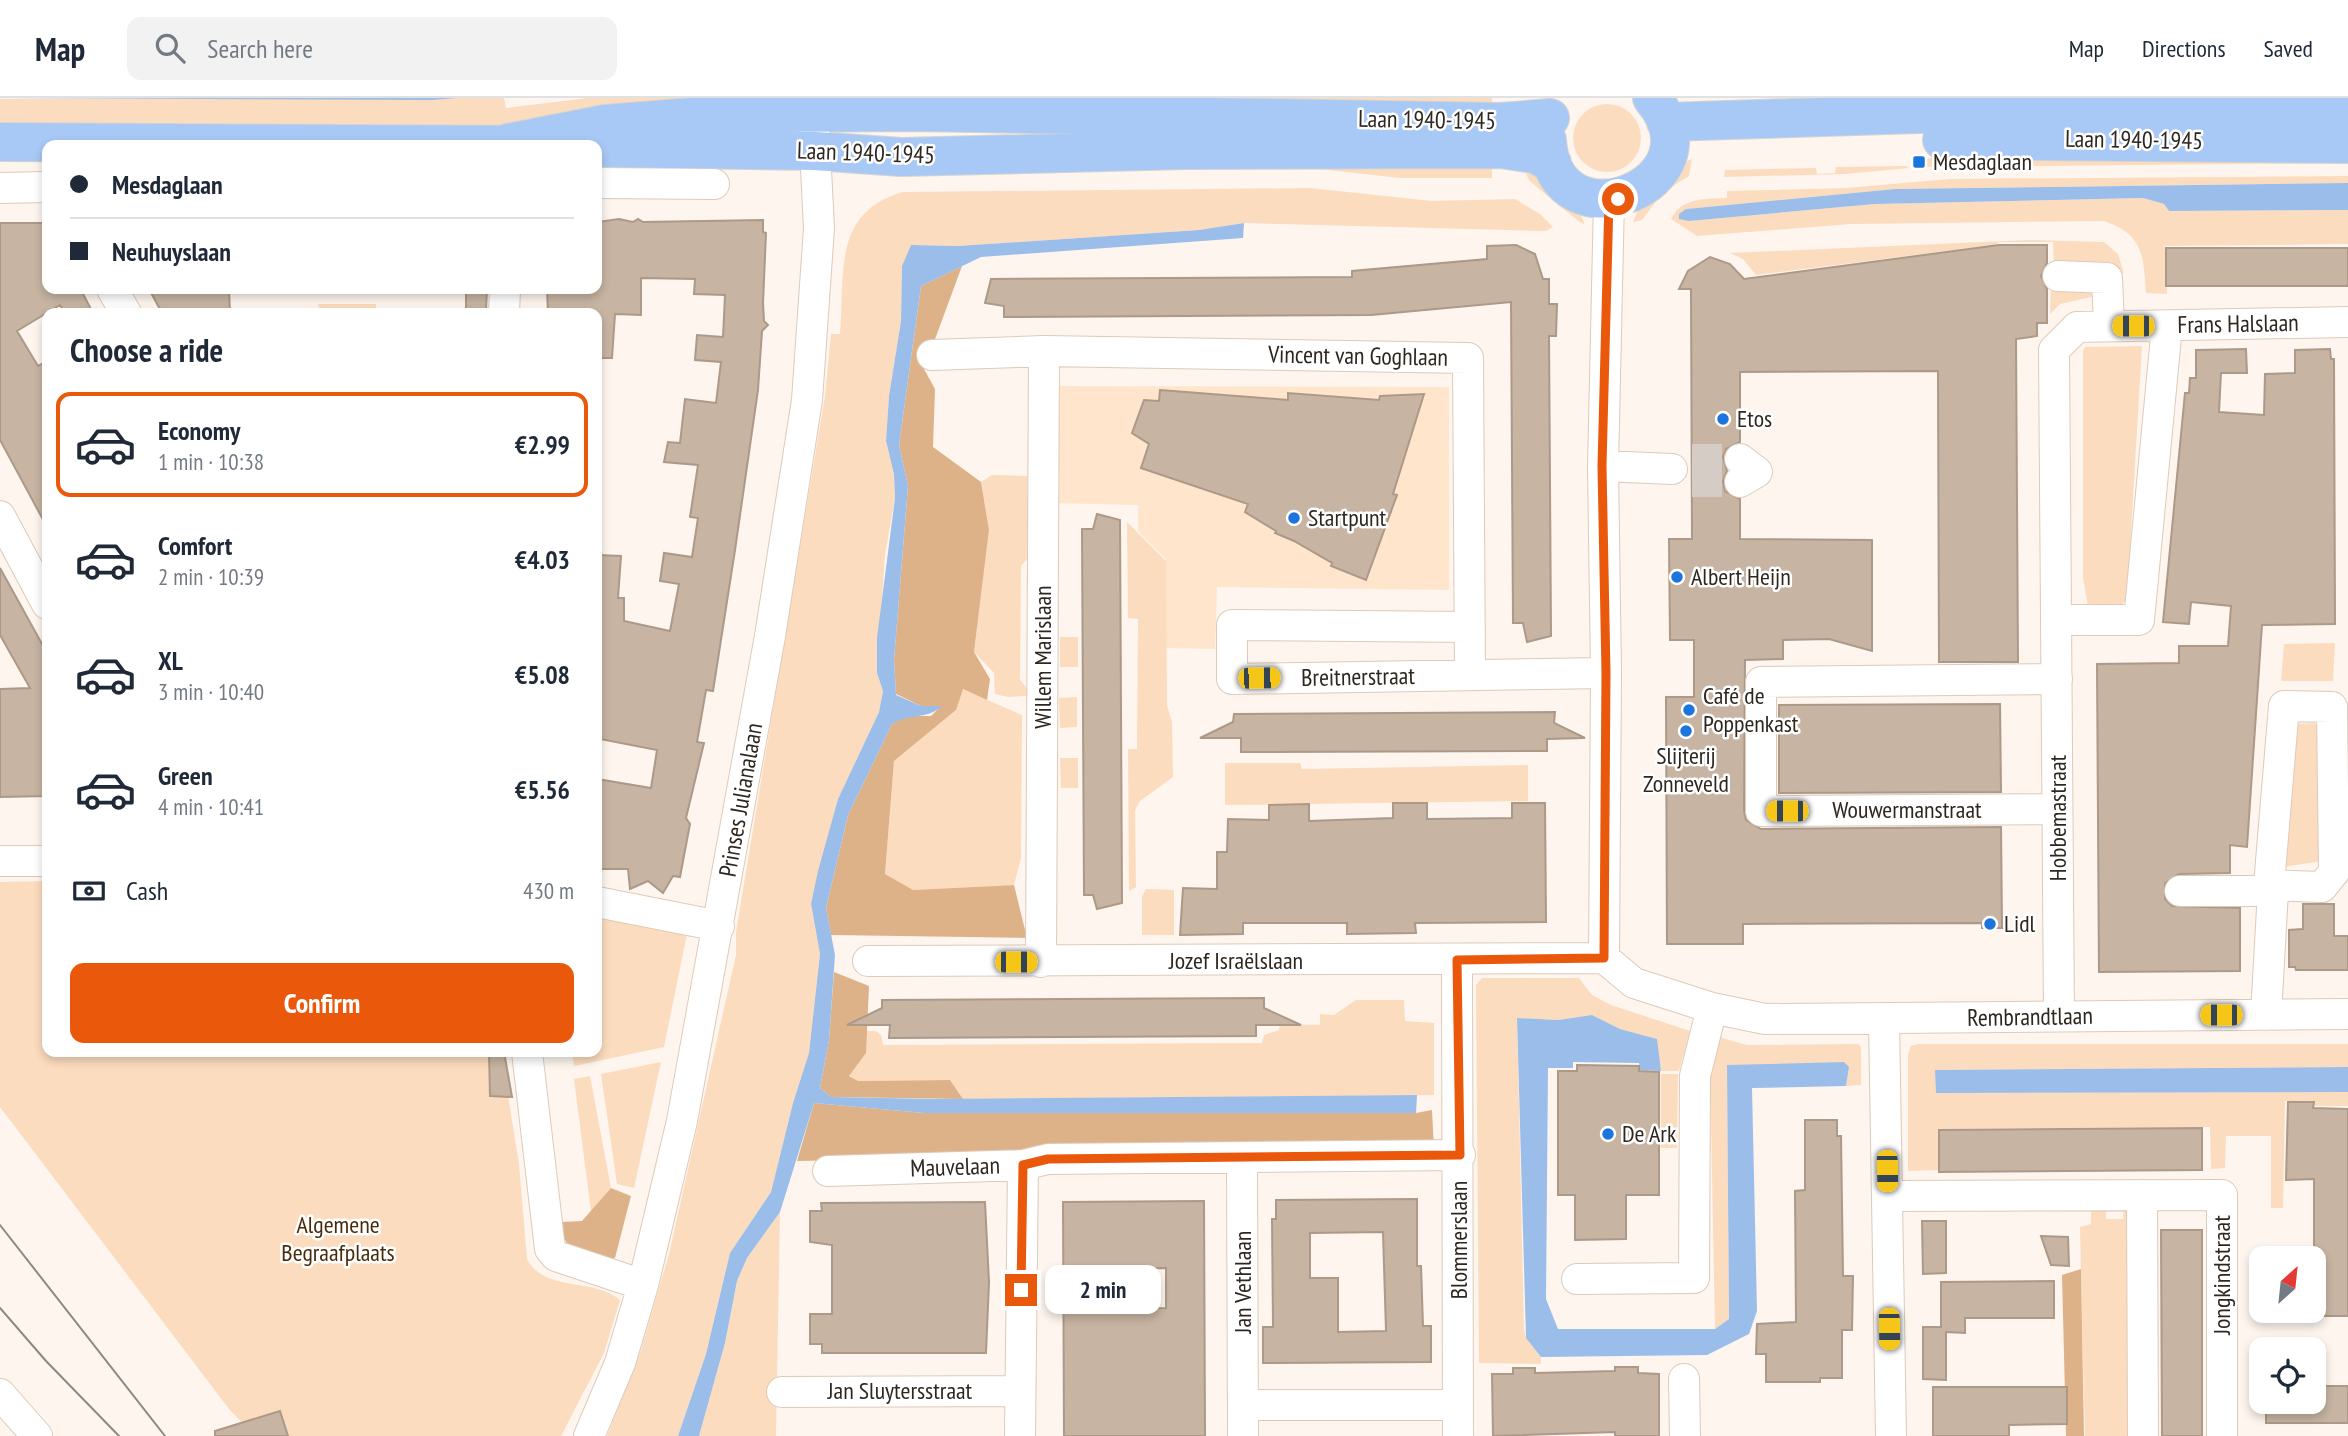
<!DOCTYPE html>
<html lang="en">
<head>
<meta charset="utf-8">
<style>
	:root { --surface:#fff; --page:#f2f2f3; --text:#1f2937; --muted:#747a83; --line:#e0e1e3; --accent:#ea580c }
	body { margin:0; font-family:"PT Sans Narrow",sans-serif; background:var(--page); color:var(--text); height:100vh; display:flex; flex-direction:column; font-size:26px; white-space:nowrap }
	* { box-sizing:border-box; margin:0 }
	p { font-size:23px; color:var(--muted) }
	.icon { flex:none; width:38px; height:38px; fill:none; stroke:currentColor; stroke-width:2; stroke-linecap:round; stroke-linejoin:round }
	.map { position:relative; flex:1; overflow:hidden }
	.panel { position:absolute; left:42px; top:210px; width:560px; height:749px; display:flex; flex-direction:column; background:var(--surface); border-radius:14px; box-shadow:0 4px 10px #0003 }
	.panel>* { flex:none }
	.top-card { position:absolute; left:42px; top:42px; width:560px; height:154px; border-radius:14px; box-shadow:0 4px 10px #0003; display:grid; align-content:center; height:154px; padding:0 28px; background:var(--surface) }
	.needle { width:46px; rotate:27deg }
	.controls { position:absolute; left:2249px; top:1148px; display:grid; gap:14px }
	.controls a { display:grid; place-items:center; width:77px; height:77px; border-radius:14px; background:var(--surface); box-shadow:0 4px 10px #0003; font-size:35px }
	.end { position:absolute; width:32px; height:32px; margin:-16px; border:9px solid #ea580c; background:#fff; box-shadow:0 0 0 4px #fff }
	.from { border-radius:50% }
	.bubble { position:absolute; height:49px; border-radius:14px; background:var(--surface); box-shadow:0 4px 10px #0003; font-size:23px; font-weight:600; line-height:49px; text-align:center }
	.car { position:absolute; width:21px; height:42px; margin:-21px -10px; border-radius:9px; box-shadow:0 0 5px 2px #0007; background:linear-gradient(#f5c518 24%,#345 0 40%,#f5c518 0 76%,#345 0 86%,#f5c518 0) }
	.top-card b { display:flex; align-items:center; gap:24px; height:66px; font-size:26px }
	.top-card b+b { border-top:2px solid var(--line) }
	.top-card i { width:18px; height:18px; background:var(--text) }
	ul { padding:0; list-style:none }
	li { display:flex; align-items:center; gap:21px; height:105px; margin:0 14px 10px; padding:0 14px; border:4px solid transparent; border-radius:14px }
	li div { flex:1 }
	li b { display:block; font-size:26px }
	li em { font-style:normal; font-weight:600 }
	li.on { border-color:var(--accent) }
	li>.icon { width:63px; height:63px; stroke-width:1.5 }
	h2 { padding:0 28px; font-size:32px; line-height:84px }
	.pay { display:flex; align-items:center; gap:18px; height:77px; padding:0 28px; font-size:26px }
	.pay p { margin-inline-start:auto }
	.action { display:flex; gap:14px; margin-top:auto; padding:14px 28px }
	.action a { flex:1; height:80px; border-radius:14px; background:var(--accent); color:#fff; font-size:28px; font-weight:600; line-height:80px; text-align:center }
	header { display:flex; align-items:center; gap:42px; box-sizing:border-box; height:98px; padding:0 35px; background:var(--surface); border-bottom:2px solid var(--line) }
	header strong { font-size:33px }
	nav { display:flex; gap:38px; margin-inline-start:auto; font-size:24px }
	.search { width:490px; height:63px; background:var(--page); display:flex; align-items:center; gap:18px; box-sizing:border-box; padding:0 24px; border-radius:14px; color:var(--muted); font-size:26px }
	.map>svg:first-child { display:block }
	.built { fill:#ffe5cc }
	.green { fill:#fcdcbe }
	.forest { fill:#deb289 }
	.water { fill:#9bbdea }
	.building { fill:#c7b4a2; stroke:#ac9988; stroke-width:2; fill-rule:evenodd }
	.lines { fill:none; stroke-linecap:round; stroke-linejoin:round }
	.minor-tunnel { stroke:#d4ccc5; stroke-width:30; stroke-dasharray:30 15; stroke-linecap:butt }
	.minor-casing { stroke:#decab8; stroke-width:32 }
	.major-casing { stroke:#d5d4d2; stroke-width:40 }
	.minor { stroke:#fff; stroke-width:30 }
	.major { stroke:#a8c8f5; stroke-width:38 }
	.tram { stroke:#8f8881; stroke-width:2 }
	.route { stroke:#ea580c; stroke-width:9 }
	.poi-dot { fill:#1c74dd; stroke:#fff; stroke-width:2.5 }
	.labels { text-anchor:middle; stroke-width:5; stroke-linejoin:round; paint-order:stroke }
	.street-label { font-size:24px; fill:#2e2720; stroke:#fff }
	.poi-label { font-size:24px; fill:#2e2720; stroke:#fff; text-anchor:start }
	.park-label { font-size:24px; fill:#482b0a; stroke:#fff }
</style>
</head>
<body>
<header>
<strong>Map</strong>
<div class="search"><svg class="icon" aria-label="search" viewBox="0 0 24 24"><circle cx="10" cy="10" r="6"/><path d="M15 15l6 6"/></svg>Search here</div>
<nav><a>Map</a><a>Directions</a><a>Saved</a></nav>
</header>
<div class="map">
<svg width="2348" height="1338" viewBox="0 0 2348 1338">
	<rect width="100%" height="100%" fill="#fdf5ee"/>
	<path class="built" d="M1054 288 1449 289V492L1217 489 1215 551 1165 550 1166 461 1138 433V407L1050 405Z"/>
	<path class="green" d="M457 0H504L506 10 587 0H719L655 15 502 27 0 25V1Z
		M1137 0H1492V15Z
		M1573 40a34 34 0 1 1 68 0a34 34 0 1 1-68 0Z
		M1492 57V80H1400L1311 70Z
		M1936 59 2348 65 1919 69V62Z
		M1522 61 1577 108 1585 127C1580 125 1535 88 1530 83 1525 76 1524 69 1522 61Z
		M1692 61 1689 78 1663 94 1642 122 1633 124 1639 110 1684 64Z
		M1906 68 1909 70 1845 76 1724 79 1725 72 1816 70 1817 76 1835 75 1836 69Z
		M2348 78V85L1895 91 1686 111 1689 123 1875 106 2143 100 2164 106 2169 113 2348 112V146L2165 148 2167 196 2146 195C2143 157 2144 137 2104 123L1852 126 1697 138 1671 121C1682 99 1705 101 1727 100V93L1846 90 1950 81Z
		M1310 90 1432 103 1515 101 1540 116 1553 129 1546 133 1244 125 1199 132 958 148 911 147 902 168 901 223 889 298 886 343 894 376 895 400 885 457 877 575 883 593 879 614 838 701 811 807 820 856 809 955 793 1005 771 1094 730 1155 706 1256 678 1338H607L640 1255 669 1156 736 857V834L825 298 831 236H840C845 175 832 114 903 94Z
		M2028 142 2104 144 2118 156 2124 176 2115 172 2054 168 2053 144H1999L1995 147 1756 177 1743 161 1730 155Z
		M2051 188H2094L2096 198 2060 206 2050 216Z
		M318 206H376V215H321Z
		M2142 248 2127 501 2119 509 2088 508 2083 480V253L2085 249Z
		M992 377 1027 378 1029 459 1021 468 1020 582 1027 590V598L1008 599 995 596 994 575 974 554 989 432 981 384Z
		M1127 424 1166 463 1167 607 1172 624 1173 679 1140 703 1135 712 1136 789 1129 793 1128 651H1137L1138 521 1128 520Z
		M1060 539H1078V569H1060Z
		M2335 545 2333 583H2281L2284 546Z
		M962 591 1022 617 1021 760 1014 787 912 792 885 776 894 663 956 612Z
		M1077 599V629L1060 630 1059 600Z
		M2314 625 2319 629 2322 763 2283 769 2293 632 2298 626Z
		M1060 660H1078V690H1061Z
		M1225 665H1300L1302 671 1528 667V703L1225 707Z
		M47 783V954H501L519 1066 527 1161C545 1195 592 1179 620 1202L604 1255 561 1338H255L229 1311 0 1009V784Z
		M1146 791 1174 792V837H1142V799Z
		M597 818 687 836 664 949 574 968 572 954H597Z
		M1482 880H1579L1592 897 1611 907 1690 933 1679 973H1661L1656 941 1620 931 1592 917 1558 922 1517 920 1524 1232 1526 1240 1541 1259V1266L1479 1265 1476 887Z
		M1356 902H1404L1405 923 1434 925V997L963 1001 950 982 857 983 849 977 866 955V933H876L881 937 883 947 1262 945 1264 937 1279 932 1280 926 1320 927V916L1334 917Z
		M1719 939 1747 947 1858 946 1861 949V987L1846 988 1849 969 1727 967 1729 1221 1715 1231 1710 972Z
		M1918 946H2348V969L1935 972 1937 995 2348 994V1008H2303L2302 1003H2285L2283 1110H2271V1038H2226L2225 1070 2211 1071 2210 1029 1938 1031V1072L1908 1073V956L1911 948Z
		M661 964 634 1090 617 1086 601 976Z
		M1661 976H1678L1677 1050H1661Z
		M590 978 611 1090 591 1114 574 981Z
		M2091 1107H2106V1121H2123L2124 1109 2131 1119V1338H2085L2080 1129 2091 1126Z
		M780 1114 776 1338H699L725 1245 737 1183 747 1160Z"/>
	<path class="forest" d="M962 168 924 271 935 291 933 349 981 384 989 432 974 554 990 581 987 602 963 591 956 612 894 663 885 776 913 792 1014 787 1027 840 831 837 826 810 848 717 892 626 904 618H931L941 608H921L896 596 894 562 908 388 899 347 921 188Z
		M834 874 869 888 866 955 849 978 858 983 950 982 963 1001 831 999 820 990 829 942Z
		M814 1005 924 1015H1416L1432 1012 1434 1052 797 1063Z
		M611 1090 631 1098 615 1160 598 1161 570 1151 564 1140 562 1124 582 1123Z
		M2081 1171 2084 1338H2066L2062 1177Z"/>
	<path class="water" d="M0 0H457L432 2Z
		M2348 85V112L2169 113 2164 106 2143 100 1875 106 1689 123 1679 121V116L1686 111 1895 91Z
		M1244 125 1243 140 981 159 921 188 899 347 908 388 894 562 896 597 921 608H942C927 622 909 615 892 626L848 717 826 810 835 857 829 942 820 990 831 999 932 1001 1417 997 1416 1015H924L814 1005 780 1114 747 1160 737 1183 725 1245 699 1338H678L706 1256 730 1155 771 1094 793 1005 809 955 820 856 811 806 818 773 838 701 879 614 883 593 877 575V540L895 400 894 376 886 343 889 298 901 223 902 168 911 147 958 148 1199 132Z
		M1592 917 1620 931 1657 941 1661 973 1640 972 1639 965 1573 964V970H1548L1546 1201 1558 1231H1715L1729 1221 1727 967 1844 964 1849 969 1846 988 1752 990 1757 1213 1749 1236 1707 1257 1541 1259 1526 1240 1517 920 1558 922Z
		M2348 969V994L1936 995 1935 972Z"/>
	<path class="building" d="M619 121 633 124 638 121 643 124 763 122V134L766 135 763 205 764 223 768 227 762 233 758 292 735 452 713 593 706 592 697 644 704 645 686 720 690 726 680 779 673 778 663 795 648 783 630 791 628 771H597V681L651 690 657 652 600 641 598 457 621 458 618 500H624V523L670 533 679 486 660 483 664 455 692 459 698 420 690 419 698 367 664 364 668 344 680 345 685 301 716 305 721 264 695 262 697 237 723 239 725 197 694 196 695 181 641 180V217L615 216 612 260H598L597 215H548L547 191H597V124Z
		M0 125H47V191H87L82 194 93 215H65L60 207 17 233 38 268 47 263V429L0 342Z
		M1516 147 1535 156 1543 181H1549V206H1557L1556 238H1549L1551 538 1527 544 1523 525H1513L1511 204 1371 217 1004 219V208L985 205 991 181 1352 179V173L1487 161V148Z
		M1999 147H2047V165L2041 178 2047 191V225H2037V238L2016 241 2018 564H1939L1938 273 1740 274V344L1726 351 1723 359 1727 373 1723 383 1725 393 1740 401V441L1872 442V553L1829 541 1783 542V561L1745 562 1744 713 1746 722 1761 731 2001 729 2002 830H1982V825L1743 826V846H1667L1666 599H1694V542H1670L1669 441H1692L1691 191H1679L1688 173 1710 159 1730 166 1744 181Z
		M2166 150H2348V188H2166Z
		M149 191H229L230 215H162Z
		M466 191H487L486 215H466Z
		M2246 251 2247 275H2221L2219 314 2264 317 2265 276 2295 275V252L2330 251 2331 261H2334L2335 526 2262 527 2247 749 2230 747V775L2179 776 2165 785V801L2172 808 2240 810V873L2099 874 2097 566 2179 565V548H2228L2231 508 2191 504 2189 526 2163 524 2185 295H2189L2190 280H2196V252Z
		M1160 292 1288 302V295L1379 302 1380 298 1424 296 1393 396 1397 397 1366 482 1331 468 1332 465 1294 443 1275 435 1276 433 1245 414 1248 406 1141 370 1149 346 1132 335 1144 302 1159 303Z
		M1097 416 1120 422 1122 805 1097 811 1093 797H1084L1082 431H1093Z
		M0 470 47 555V698L0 699V591L30 590 0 537Z
		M2000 606 2001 694 1779 695V607Z
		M1555 614 1554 625 1585 640 1547 641V653L1241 654V640H1200L1233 624 1234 616Z
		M1393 705H1427V721L1512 720V705H1545L1546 824 1415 825 1416 835 1347 836V825H1243V836L1180 837 1183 790 1217 791V754H1227L1228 721 1269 722V707L1309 706V723L1393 720Z
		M2303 806H2334V838H2348V872H2296L2295 869H2289V832L2303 831Z
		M1264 900V910L1301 927H1256V938L889 940 890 927H847L882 910V902Z
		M489 954H504L512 999 490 998Z
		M1577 967 1639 968V973L1659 974V1097H1626V1141L1575 1142V1097H1558V973H1577Z
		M2288 1004H2314L2313 1010 2348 1011V1218H2314V1081L2286 1082Z
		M1805 1022H1837V1038H1841L1843 1178H1853L1852 1232H1842V1280H1820V1284H1766V1256H1756L1757 1226 1796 1224 1795 1093 1805 1092Z
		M2202 1030V1072L1939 1074V1032Z
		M1417 1101V1168H1421L1423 1228H1431V1264L1263 1265V1229H1273L1272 1121H1276V1102ZM1383 1134 1386 1233 1338 1234V1180H1310V1135Z
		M1204 1103 1205 1338H1064L1063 1104ZM1166 1170V1210L1100 1211 1101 1171Z
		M985 1104 989 1184 986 1255H822V1246H810V1216H832V1147L810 1144V1113H822L821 1105Z
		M1922 1123H1946V1175L1923 1176Z
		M2161 1132H2202V1338H2162Z
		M2041 1138 2068 1139 2069 1168 2051 1167Z
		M2054 1183V1220H1965V1235L1946 1234V1282L1923 1281V1229H1941V1184Z
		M1615 1269H1638V1275L1659 1276V1338H1615V1334L1493 1338 1492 1276H1513V1270H1535V1275L1615 1273Z
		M2324 1288H2348V1325H2266V1304H2314V1292H2324Z
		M1933 1289H2067V1326L2009 1327V1338H1933Z
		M280 1313 288 1338H215V1333Z"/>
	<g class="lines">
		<path class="minor-tunnel" d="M1692 361H1740
			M1692 384H1740"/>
		<defs>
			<path id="minor" d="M597 85 714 86
				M0 90 47 89
				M2058 178 2107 180 2109 228
				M112 191 126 215
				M504 215 505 191
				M932 257 1044 253 1468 260 1470 577
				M1740 361 1757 374 1740 384
				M1603 368 1672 371
				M0 418 47 506
				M2057 522H2139L2167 228
				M1470 529 1232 527V581L1606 575
				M2057 581 1761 584V713L2057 711
				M0 763H47
				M2180 793H2273
				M597 804 719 828
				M1604 860 1634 885 1712 910 1765 921 2348 916
				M1604 860 1606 575 1603 368 1609 102
				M1457 862 1458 1338
				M868 863 1604 860
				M1041 864 1044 253
				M2266 917 2273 793 2269 787 2284 608 2332 609 2334 774 2322 789 2269 787
				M2059 918 2054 252 2077 229 2348 224
				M1884 922 1891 1338
				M527 954 550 1151 556 1158 643 1187
				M1242 1060 1243 1338
				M828 1073 1023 1067 1048 1061 1460 1057
				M2142 1097 2143 1338
				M1888 1098 2222 1097V1338
				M1577 1181 1694 1180 1695 978 1712 910
				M1684 1281 1685 1338
				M782 1294 1019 1293
				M0 1296 37 1338
				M1244 1307H1458
				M589 1338 620 1265 643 1187 682 1023 770 538 807 302 819 130 814 32
				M1020 1338 1023 1067"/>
			<path id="major" d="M1666 24 2138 9 2348 10
				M1547 42C1554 154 1725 86 1652 0
				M1942 42 2348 46
				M0 44 533 47
				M508 45 605 26 742 15 914 14 1501 24 1550 20
				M605 50 815 53 901 59 1186 52 1501 51 1535 56 1552 65"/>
		</defs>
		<use href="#minor" class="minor-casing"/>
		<use href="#major" class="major-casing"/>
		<use href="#minor" class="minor"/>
		<use href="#major" class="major"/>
		<path class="tram" d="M0 1127 165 1338
			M0 1210 46 1263 119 1338"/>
	</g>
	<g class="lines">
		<path class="route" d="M1021 1192 1023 1067 1048 1061 1460 1057 1457 862 1604 860 1606 575 1602 368 1609 102 1618 101"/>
	</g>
	<g class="poi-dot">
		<rect x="1912" y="57" width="14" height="14" rx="3.5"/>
		<circle cx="1723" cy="321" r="7"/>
		<circle cx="1294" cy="420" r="7"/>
		<circle cx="1677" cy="479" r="7"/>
		<circle cx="1689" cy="612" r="7"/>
		<circle cx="1686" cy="633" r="7"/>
		<circle cx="1990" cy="826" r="7"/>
		<circle cx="1608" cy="1036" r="7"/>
	</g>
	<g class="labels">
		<g class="street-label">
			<text transform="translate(1427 22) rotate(1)" y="8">Laan 1940-1945</text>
			<text transform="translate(2134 42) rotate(1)" y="8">Laan 1940-1945</text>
			<text transform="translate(866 55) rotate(2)" y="8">Laan 1940-1945</text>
			<text transform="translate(2238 226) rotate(-1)" y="8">Frans Halslaan</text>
			<text transform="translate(1358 258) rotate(1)" y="8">Vincent van Goghlaan</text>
			<text transform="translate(1043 559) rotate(-90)" y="8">Willem Marislaan</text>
			<text transform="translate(1358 579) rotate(-1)" y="8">Breitnerstraat</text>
			<text transform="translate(741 702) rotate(-80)" y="8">Prinses Julianalaan</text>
			<text x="1907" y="720">Wouwermanstraat</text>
			<text transform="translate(2058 720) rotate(-90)" y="8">Hobbemastraat</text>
			<text x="1236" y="871">Jozef Israëlslaan</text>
			<text transform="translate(2030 919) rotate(-1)" y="8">Rembrandtlaan</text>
			<text transform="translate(955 1069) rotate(-2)" y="8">Mauvelaan</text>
			<text transform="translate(1459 1142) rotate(-90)" y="8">Blommerslaan</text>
			<text transform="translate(2222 1177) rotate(-90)" y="8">Jongkindstraat</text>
			<text transform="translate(1243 1184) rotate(-90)" y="8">Jan Vethlaan</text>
			<text x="900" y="1301">Jan Sluytersstraat</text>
		</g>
		<g class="poi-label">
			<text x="1933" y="72">Mesdaglaan</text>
			<text x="1737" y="329">Etos</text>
			<text x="1308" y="428">Startpunt</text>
			<text x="1691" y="487">Albert Heijn</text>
			<text x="1703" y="606">Café de<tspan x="1703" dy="28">Poppenkast</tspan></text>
			<text x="1686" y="666" text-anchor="middle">Slijterij<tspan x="1686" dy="28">Zonneveld</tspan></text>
			<text x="2004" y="834">Lidl</text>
			<text x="1622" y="1044">De Ark</text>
		</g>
		<g class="park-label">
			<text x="338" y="1135">Algemene<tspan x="338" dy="28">Begraafplaats</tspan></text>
		</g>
	</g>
</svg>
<div class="controls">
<a><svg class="needle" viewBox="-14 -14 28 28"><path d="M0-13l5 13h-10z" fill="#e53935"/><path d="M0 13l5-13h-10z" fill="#747a83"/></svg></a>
<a><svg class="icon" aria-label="locate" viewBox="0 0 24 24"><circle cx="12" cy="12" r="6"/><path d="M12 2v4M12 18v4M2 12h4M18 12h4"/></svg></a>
</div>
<i class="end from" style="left:1618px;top:101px"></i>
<i class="end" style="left:1021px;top:1192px"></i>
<div class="bubble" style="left:1045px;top:1167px;width:116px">2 min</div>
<i class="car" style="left:2133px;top:228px;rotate:270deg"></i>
<i class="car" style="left:1259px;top:580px;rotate:89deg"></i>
<i class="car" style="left:1787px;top:713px;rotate:270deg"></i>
<i class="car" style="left:1016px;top:864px;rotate:90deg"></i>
<i class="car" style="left:2221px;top:917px;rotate:270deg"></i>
<i class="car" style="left:1887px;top:1073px;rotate:179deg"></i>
<i class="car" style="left:1889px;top:1231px;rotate:179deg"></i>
<div class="top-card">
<b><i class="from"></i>Mesdaglaan</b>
<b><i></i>Neuhuyslaan</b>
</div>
<section class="panel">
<h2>Choose a ride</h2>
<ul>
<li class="on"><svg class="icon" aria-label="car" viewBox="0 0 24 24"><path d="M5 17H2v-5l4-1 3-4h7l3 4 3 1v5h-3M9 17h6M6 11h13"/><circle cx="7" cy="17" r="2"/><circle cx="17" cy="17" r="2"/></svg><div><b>Economy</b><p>1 min · 10:38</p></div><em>€2.99</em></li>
<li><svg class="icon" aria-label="car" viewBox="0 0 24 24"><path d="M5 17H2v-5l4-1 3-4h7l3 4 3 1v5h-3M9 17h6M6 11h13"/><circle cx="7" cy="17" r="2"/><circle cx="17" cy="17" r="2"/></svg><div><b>Comfort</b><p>2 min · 10:39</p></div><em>€4.03</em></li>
<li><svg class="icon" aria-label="car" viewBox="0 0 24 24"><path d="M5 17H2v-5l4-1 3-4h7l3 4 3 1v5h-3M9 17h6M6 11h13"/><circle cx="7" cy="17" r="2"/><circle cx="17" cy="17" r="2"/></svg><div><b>XL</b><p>3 min · 10:40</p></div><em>€5.08</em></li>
<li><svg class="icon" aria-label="car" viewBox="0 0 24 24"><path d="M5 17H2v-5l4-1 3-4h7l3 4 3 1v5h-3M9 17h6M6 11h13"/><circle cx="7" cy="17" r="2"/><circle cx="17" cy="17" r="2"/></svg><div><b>Green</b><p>4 min · 10:41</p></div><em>€5.56</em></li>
</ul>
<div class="pay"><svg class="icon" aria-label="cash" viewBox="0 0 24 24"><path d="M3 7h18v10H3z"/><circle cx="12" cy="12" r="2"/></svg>Cash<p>430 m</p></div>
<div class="action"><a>Confirm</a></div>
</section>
</div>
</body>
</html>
